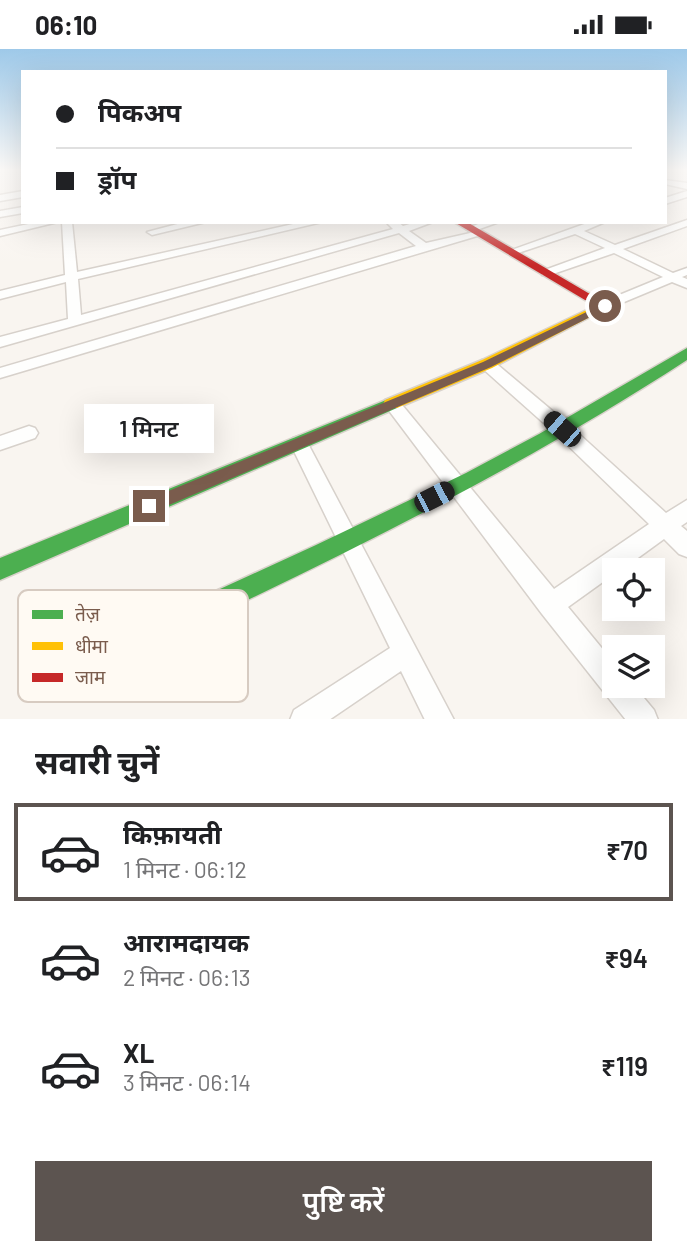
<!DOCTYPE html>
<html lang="hi">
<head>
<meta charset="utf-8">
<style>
	:root { --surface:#fff; --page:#f6f6f6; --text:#202124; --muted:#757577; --line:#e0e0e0; --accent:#5c5450 }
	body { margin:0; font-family:Barlow,"Noto Sans Devanagari",sans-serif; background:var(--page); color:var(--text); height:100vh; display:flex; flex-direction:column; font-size:26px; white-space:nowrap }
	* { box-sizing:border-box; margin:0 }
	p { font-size:23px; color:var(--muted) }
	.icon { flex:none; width:38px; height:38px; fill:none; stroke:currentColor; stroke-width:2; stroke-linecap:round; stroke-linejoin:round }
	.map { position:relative; height:670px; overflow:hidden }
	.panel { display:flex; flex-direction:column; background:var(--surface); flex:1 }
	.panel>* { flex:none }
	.hud { position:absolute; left:21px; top:21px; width:646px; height:154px; border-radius:0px; box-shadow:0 7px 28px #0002; display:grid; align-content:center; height:154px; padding:0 35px; background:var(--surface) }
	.controls { position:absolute; left:602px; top:509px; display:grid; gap:14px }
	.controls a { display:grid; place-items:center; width:63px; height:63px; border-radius:0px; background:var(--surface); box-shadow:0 7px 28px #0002; font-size:35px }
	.end { position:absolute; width:32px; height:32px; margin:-16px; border:9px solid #7a5c4d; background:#fff; box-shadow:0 0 0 4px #fff }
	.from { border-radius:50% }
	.bubble { position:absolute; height:49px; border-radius:0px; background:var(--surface); box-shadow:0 7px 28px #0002; font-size:23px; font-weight:600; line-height:49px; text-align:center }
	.car { position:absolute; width:21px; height:42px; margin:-21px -10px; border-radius:9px; box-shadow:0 0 5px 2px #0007; background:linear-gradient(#222 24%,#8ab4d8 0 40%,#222 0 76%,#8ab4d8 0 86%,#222 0) }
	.hud b { display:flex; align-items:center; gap:24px; height:66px; font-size:26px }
	.hud b+b { border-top:2px solid var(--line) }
	.hud i { width:18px; height:18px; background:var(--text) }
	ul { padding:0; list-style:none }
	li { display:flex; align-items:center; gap:21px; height:98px; margin:0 14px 10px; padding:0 21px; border:4px solid transparent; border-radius:0px }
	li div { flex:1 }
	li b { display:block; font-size:26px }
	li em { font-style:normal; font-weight:600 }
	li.active { border-color:var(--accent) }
	li>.icon { width:63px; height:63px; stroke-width:1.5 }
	h2 { padding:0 35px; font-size:32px; line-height:84px }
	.button { display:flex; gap:14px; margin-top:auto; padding:14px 35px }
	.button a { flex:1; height:80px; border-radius:0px; background:var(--accent); color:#fff; font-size:28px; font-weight:600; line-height:80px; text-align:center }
	.status { display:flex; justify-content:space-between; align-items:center; height:49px; padding:0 35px; background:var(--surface); direction:ltr }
	.status svg { height:19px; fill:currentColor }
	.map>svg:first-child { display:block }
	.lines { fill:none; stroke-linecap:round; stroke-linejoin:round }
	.street-casing { stroke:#d7d1cb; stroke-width:3 }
	.fast-casing { stroke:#d9d2cb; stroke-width:3 }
	.slow-casing { stroke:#d9d2cb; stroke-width:3 }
	.jam-casing { stroke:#d9d2cb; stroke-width:3 }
	.street { fill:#fefefd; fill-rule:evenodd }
	.fast { fill:#4caf50; fill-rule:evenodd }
	.slow { fill:#ffc107; fill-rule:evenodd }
	.jam { fill:#c62828; fill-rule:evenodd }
	.route { fill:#7a5c4d }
	.key { fill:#fffaf3; stroke:#d7cbc1; stroke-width:2 }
	.key-label { font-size:19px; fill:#7a5c4d }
</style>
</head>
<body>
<div class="status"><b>06:10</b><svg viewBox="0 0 49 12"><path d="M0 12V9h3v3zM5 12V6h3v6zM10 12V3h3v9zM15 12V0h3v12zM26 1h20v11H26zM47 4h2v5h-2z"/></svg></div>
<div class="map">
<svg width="687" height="671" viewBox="0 0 687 671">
	<rect width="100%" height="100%" fill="#f9f5f0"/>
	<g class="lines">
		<defs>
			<path id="street" d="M665 131 687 134V140L665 135Z
				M23 142V148L0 152V146Z
				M687 142V148L665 155V149Z
				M23 158V164L0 168V162Z
				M687 171V177L623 200 673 224 687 219V226L682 228 687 230V239L672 233 605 261 599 257 600 254 663 228 614 204 550 226H542V222L605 199 575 185 515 205 506 203 590 173H605L584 182 615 196Z
				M38 173H58L0 187V181Z
				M62 173H72L77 223 302 173H322L78 230 81 266 393 180 386 173H398L403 177 416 173H433L409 182 426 194 479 182 484 185 0 329V319L416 197 399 184 0 298V288L68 270 66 233 0 250V242L65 226Z
				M185 173H206L152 186 147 183Z
				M483 173H499L471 183 466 180Z
				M487 310 492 311 568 375 666 464 687 451V473L681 477 687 482V508L679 505 664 490 620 522H614V525L568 558 614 614V637H634L654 661 658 671H626L542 565 384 355 386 351H398L554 540 649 475 556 385 482 319 480 315 482 311Z
				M29 377 35 379 38 384 35 389 0 401V387Z
				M299 387 305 389 454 671H425L401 622 329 671H290L294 661 390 599 290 394 293 389Z"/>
			<path id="fast" d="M687 299V311C503 431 306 524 107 618L98 622 89 618 85 609 89 600 316 496 466 424 539 385Z
				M391 349 397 351 399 355 397 359 0 531V509Z"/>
			<path id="slow" d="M589 244 611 257 492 319 397 359H385L383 355 385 351 482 311 595 257 583 248Z"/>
			<path id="jam" d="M454 173H467L595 248 589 252 585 251Z"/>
		</defs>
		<use href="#street" class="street-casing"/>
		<use href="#fast" class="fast-casing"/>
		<use href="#slow" class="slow-casing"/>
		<use href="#jam" class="jam-casing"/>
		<use href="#street" class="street"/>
		<use href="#fast" class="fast"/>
		<use href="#slow" class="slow"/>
		<use href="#jam" class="jam"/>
	</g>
	<linearGradient id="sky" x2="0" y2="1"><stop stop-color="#9ec9e9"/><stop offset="0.56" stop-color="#fcfaf8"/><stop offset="1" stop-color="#fcfaf8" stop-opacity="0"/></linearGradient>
	<rect width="687" height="216" fill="url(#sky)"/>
	<path class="route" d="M605 254 609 257 608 259 491 318 155 462 149 464 142 457 144 452 483 313Z"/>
	<rect x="18" y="541" width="230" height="112" rx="10" class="key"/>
	<rect x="32" y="561" width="31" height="9" fill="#4caf50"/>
	<rect x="32" y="593" width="31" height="8" fill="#ffc107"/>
	<rect x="32" y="624" width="31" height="9" fill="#c62828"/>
	<g class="key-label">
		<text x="75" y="572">तेज़</text>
		<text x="75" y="604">धीमा</text>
		<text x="75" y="635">जाम</text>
	</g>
</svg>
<div class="controls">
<a><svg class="icon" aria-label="locate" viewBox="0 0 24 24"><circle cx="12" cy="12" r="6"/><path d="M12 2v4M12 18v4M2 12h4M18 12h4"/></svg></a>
<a><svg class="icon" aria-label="layers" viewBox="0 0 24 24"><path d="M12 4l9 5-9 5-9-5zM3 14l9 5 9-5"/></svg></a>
</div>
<i class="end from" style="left:605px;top:257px"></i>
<i class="end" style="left:149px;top:457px"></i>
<div class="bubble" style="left:84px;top:355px;width:130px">1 मिनट</div>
<i class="car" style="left:562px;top:380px;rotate:311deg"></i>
<i class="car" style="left:434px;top:448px;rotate:63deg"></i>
<div class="hud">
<b><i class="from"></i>पिकअप</b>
<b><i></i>ड्रॉप</b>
</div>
</div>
<section class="panel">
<h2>सवारी चुनें</h2>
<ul>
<li class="active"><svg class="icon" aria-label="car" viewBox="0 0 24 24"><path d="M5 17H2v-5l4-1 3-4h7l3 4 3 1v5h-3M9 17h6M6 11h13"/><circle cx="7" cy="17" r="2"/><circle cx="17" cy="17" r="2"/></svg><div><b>किफ़ायती</b><p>1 मिनट · 06:12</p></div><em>₹70</em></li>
<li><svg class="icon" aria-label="car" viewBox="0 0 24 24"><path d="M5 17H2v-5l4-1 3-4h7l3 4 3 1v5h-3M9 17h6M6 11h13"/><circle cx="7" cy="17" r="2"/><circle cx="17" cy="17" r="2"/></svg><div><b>आरामदायक</b><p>2 मिनट · 06:13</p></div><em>₹94</em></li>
<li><svg class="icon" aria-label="car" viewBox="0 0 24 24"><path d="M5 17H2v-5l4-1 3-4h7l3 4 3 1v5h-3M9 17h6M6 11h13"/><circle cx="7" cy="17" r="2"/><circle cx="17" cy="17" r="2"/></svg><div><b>XL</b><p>3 मिनट · 06:14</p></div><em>₹119</em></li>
</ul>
<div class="button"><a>पुष्टि करें</a></div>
</section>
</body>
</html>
